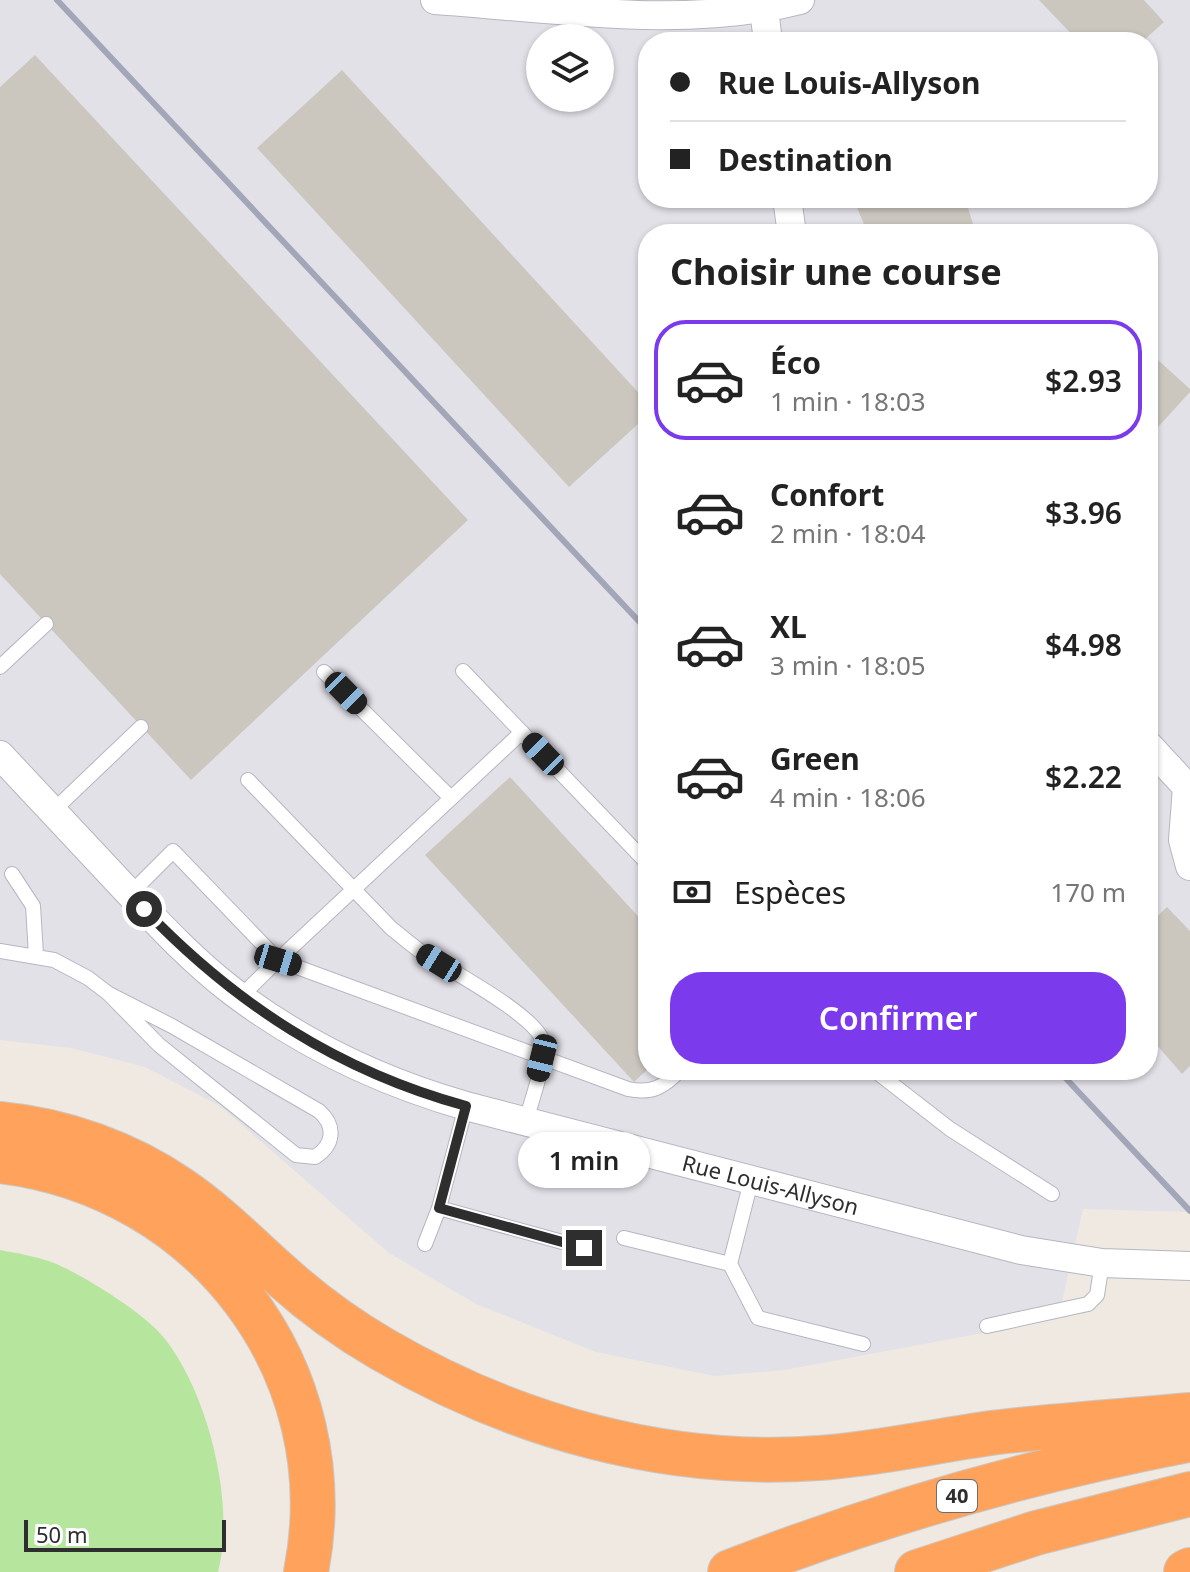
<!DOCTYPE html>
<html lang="fr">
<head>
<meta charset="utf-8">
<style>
	:root { --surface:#fff; --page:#f2f2f2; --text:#222; --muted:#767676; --line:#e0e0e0; --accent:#7c3aed }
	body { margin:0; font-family:"Noto Sans",sans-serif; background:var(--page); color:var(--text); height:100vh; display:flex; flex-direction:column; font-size:30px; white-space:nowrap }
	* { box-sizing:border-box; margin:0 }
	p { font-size:26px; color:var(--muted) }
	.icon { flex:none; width:44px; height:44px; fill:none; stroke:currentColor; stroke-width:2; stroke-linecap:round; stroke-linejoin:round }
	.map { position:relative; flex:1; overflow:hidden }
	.details { position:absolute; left:638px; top:224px; width:520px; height:856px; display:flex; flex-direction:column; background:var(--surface); border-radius:32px; box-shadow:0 2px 6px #0004 }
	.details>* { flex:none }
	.guide { position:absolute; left:638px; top:32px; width:520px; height:176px; border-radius:32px; box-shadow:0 2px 6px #0004; display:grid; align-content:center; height:176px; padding:0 32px; background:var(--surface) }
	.buttons { position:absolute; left:526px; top:24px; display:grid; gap:16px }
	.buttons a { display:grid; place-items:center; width:88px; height:88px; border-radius:50%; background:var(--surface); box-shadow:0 2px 6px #0004; font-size:40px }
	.scale { position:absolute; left:24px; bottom:20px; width:202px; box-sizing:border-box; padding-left:8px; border:4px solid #2e2e2e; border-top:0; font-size:22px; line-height:28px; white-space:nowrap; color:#2e2e2e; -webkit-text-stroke:6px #fff; paint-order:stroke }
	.end { position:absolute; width:36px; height:36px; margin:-18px; border:10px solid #2e2e2e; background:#fff; box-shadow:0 0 0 4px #fff }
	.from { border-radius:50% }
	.bubble { position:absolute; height:56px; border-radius:28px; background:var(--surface); box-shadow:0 2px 6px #0004; font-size:26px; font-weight:600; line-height:56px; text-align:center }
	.car { position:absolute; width:24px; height:48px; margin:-24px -12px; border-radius:10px; box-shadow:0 0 6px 2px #0007; background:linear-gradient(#222 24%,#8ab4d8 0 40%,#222 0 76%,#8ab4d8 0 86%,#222 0) }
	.guide b { display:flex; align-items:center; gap:28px; height:76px; font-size:30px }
	.guide b+b { border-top:2px solid var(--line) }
	.guide i { width:20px; height:20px; background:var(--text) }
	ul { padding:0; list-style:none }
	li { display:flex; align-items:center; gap:24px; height:120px; margin:0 16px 12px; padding:0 16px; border:4px solid transparent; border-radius:32px }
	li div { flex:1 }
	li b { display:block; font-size:30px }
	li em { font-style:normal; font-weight:600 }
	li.current { border-color:var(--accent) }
	li>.icon { width:72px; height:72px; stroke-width:1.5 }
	h2 { padding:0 32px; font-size:36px; line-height:96px }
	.pay { display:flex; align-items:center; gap:20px; height:88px; padding:0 32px; font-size:30px }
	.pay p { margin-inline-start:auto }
	.button { display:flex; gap:16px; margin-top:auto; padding:16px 32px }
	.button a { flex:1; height:92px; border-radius:32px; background:var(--accent); color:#fff; font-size:32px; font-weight:600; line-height:92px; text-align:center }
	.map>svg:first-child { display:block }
	.industrial { fill:#e3e1e8; fill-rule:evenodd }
	.green { fill:#b6e59e }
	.building { fill:#cbc7bf }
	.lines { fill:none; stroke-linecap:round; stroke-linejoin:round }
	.service-casing { stroke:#b4b7c1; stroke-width:16 }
	.minor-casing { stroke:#b4b7c1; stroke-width:30 }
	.motorway-casing { stroke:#c9c9c9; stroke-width:46 }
	.service { stroke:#fff; stroke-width:14 }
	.minor { stroke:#fff; stroke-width:28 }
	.motorway { stroke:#ffa35c; stroke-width:44 }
	.rail { stroke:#a3a6b8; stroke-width:6 }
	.route { stroke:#2e2e2e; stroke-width:10 }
	.labels { text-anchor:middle; stroke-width:8; stroke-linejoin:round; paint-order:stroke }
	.shield { fill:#fff; stroke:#6d6d6d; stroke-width:2 }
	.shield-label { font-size:20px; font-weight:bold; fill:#2e2e2e }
	.street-label { font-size:22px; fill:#2e2e2e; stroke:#fff }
</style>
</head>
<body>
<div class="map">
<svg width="1190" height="1572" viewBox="0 0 1190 1572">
	<rect width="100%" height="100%" fill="#efe9e1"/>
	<path class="industrial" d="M0 0H1190V1212L1083 1209 1058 1319 784 1370 715 1376 596 1352 476 1304 389 1253 220 1106 145 1067 71 1048 0 1040ZM540 38H600V98H540ZM648 42H1148V198H648ZM648 234H1148V1070H648Z"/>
	<path class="green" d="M0 1250C17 1253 38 1257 54 1263 83 1275 146 1314 165 1339 208 1394 236 1504 218 1572H0Z"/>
	<path class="building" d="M1039 0H1144L1164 22 1142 42H1079Z
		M35 55 468 520 191 780 0 574V87Z
		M342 70 648 403V415L569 487 257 148Z
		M853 198H965L976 234H868Z
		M1148 351 1190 389V392L1148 438Z
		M510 777 648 927V1069L634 1082 425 855Z
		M1167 907 1190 931V1066L1182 1074 1148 1035V925Z"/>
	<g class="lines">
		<defs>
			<path id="service" d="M0 667 46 624
				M463 671 648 864
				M324 672 451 798
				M248 780 391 928C401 936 410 944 420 951 444 967 540 1017 543 1043 546 1063 531 1100 526 1122
				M53 811 141 727
				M12 874 33 906 36 955
				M130 894 173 851 278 960 522 732
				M0 951 54 960 88 978 109 994 159 1045 296 1155 315 1157C334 1145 336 1126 319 1111L172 1026 109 994
				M240 997 278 960 628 1089C652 1094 664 1087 680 1070
				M874 1070 950 1129 1052 1194
				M466 1106 439 1208 584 1248
				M751 1181 730 1264 758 1318 863 1344
				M624 1238 730 1264
				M425 1244 439 1208
				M987 1326 1088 1304 1097 1295 1102 1263"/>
			<g id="minor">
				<path d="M435 0C553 8 685 30 800 0"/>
				<path d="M764 9 768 42"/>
				<path d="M787 198 792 234"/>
				<path d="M1148 745 1187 787"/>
				<path id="s1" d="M0 755C39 797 78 838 117 880 153 918 189 958 232 991 302 1044 382 1082 466 1106L1021 1250 1102 1263 1190 1266"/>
				<path d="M1190 787H1187L1183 840 1190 866"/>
			</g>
			<path id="motorway" d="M0 1124C63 1130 128 1153 180 1189 217 1214 249 1247 283 1277 313 1304 346 1328 382 1349 514 1426 665 1469 819 1458 877 1454 934 1441 991 1433 1057 1425 1124 1421 1190 1415
				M0 1161C202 1185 346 1369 306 1572
				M730 1572C878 1514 1032 1470 1188 1440
				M917 1572 1036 1533 1190 1494
				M1186 1572 1190 1570"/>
		</defs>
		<use href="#service" class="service-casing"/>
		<use href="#minor" class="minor-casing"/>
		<use href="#motorway" class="motorway-casing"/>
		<use href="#service" class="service"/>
		<use href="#minor" class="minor"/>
		<use href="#motorway" class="motorway"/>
		<path class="rail" d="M57 0 648 631
			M1058 1070 1190 1211"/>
	</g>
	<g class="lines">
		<path class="route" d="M144 909C235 1004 338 1071 466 1106L439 1208 584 1248"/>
	</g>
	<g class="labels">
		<rect class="shield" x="937" y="1480" width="40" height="32" rx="6"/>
		<g class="shield-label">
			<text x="957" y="1503">40</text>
		</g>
		<g class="street-label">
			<text dy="8" stroke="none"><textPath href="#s1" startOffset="908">Rue Louis-Allyson</textPath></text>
		</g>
	</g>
</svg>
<div class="buttons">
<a><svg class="icon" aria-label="layers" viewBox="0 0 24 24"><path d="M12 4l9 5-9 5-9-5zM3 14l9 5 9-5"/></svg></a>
</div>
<div class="scale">50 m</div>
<i class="end from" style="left:144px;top:909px"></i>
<i class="end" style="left:584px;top:1248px"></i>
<div class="bubble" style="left:518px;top:1132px;width:132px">1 min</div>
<i class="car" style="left:346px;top:693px;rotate:135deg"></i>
<i class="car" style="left:543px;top:754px;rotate:316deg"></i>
<i class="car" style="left:278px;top:960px;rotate:107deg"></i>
<i class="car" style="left:439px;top:963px;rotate:302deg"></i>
<i class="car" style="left:542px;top:1058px;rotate:194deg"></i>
<div class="guide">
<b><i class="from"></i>Rue Louis-Allyson</b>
<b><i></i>Destination</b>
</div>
<section class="details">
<h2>Choisir une course</h2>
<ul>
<li class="current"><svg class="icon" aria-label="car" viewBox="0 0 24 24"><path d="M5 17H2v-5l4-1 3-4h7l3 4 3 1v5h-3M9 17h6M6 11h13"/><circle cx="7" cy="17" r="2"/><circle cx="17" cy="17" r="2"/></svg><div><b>Éco</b><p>1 min · 18:03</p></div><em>$2.93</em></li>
<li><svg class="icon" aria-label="car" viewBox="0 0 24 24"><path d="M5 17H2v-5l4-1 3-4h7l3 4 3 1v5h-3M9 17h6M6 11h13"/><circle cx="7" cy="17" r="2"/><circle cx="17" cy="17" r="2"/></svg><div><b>Confort</b><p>2 min · 18:04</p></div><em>$3.96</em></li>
<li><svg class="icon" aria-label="car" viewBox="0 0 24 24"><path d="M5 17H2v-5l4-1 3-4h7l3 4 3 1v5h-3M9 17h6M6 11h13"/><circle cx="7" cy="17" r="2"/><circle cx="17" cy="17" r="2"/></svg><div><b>XL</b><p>3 min · 18:05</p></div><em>$4.98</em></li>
<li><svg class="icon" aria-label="car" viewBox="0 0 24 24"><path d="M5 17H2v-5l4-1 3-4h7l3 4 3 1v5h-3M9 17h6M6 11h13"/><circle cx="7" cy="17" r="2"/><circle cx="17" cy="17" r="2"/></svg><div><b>Green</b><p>4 min · 18:06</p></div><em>$2.22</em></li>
</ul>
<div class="pay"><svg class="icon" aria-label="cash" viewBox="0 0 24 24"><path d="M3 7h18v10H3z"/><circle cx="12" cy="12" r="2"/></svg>Espèces<p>170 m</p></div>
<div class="button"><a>Confirmer</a></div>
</section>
</div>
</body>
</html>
